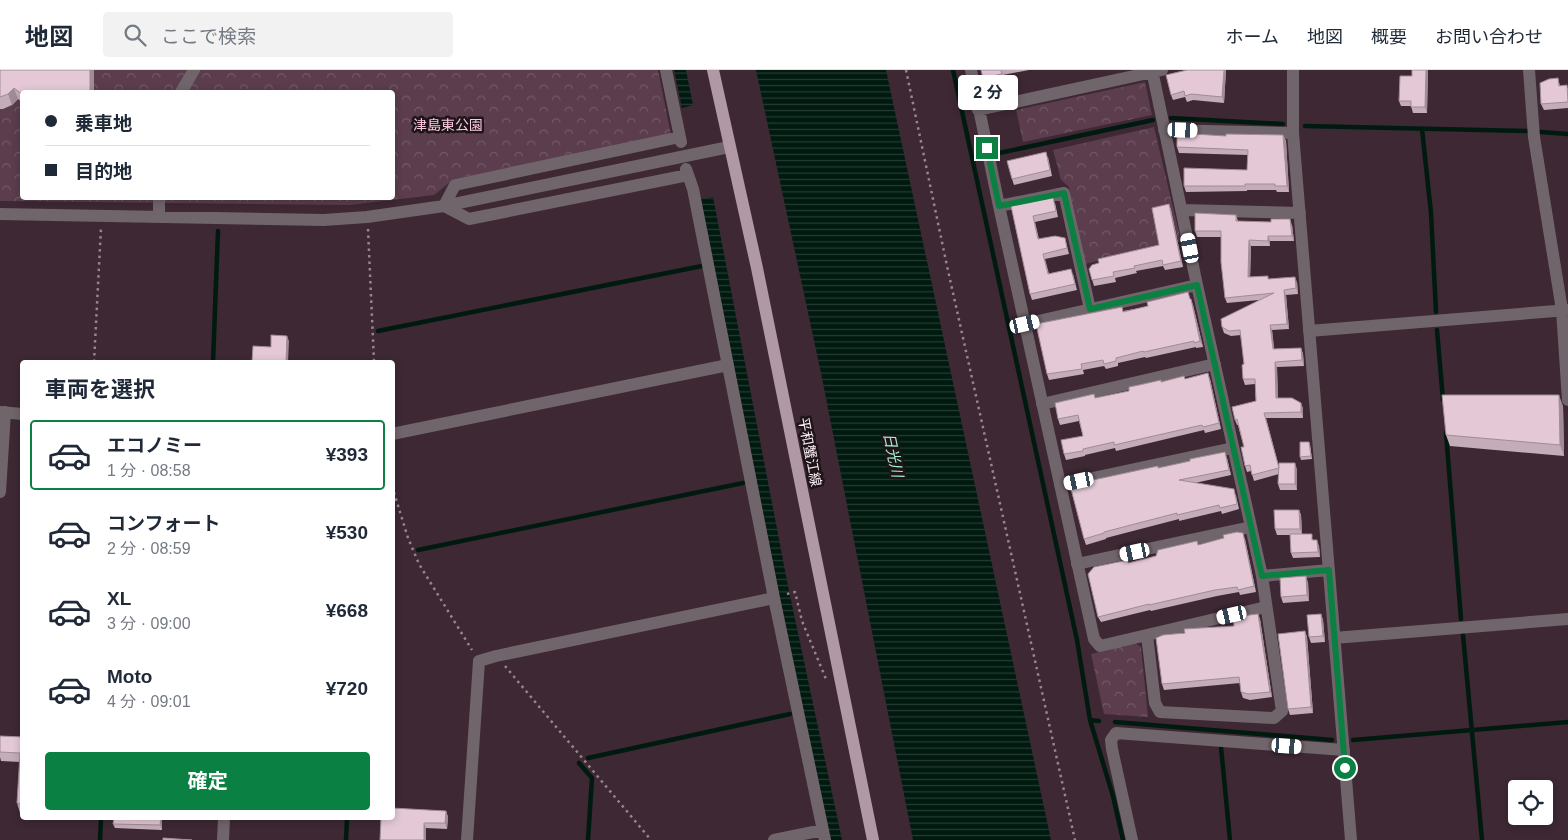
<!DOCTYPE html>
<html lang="ja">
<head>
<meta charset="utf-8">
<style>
	:root { --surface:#fff; --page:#f2f2f3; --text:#1f2937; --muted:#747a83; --line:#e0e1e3; --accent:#0b8043 }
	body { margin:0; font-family:Arial,"Noto Sans JP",sans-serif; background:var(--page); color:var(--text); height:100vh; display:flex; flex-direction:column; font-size:19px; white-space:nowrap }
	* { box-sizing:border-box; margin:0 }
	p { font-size:16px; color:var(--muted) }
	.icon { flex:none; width:28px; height:28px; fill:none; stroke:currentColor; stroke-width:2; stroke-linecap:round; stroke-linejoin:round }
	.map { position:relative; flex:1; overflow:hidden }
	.side { position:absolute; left:20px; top:290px; width:375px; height:460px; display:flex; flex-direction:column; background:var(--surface); border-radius:5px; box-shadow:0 2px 8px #0003 }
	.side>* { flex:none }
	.hud { position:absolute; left:20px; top:20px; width:375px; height:110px; border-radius:5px; box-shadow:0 2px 8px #0003; display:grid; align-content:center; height:110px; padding:0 25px; background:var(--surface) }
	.buttons { position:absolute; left:1508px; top:710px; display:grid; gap:10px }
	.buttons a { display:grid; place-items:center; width:45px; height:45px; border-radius:5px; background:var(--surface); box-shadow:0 2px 8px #0003; font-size:25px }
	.end { position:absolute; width:22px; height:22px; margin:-11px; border:6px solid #0b8043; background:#fff; box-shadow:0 0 0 2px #fff }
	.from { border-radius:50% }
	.bubble { position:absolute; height:35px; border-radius:5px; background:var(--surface); box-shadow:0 2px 8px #0003; font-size:16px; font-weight:700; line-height:35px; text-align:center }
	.car { position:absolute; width:15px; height:30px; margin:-15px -8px; border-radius:6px; box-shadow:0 0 4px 1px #0007; background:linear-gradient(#fff 24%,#345 0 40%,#fff 0 76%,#345 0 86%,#fff 0) }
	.hud b { display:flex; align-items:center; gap:18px; height:48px; font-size:19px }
	.hud b+b { border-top:1px solid var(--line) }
	.hud i { width:12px; height:12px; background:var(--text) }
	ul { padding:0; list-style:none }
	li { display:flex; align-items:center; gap:15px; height:70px; margin:0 10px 8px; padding:0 15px; border:2px solid transparent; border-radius:5px }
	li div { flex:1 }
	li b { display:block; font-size:19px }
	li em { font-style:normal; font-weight:700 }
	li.active { border-color:var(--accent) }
	li>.icon { width:45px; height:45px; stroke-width:1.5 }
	h2 { padding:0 25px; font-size:22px; line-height:60px }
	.action { display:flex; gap:10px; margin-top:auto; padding:10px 25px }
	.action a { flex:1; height:58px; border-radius:5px; background:var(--accent); color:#fff; font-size:20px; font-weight:700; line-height:58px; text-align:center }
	header { display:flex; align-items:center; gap:30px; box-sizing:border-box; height:70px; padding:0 25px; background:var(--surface); border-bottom:1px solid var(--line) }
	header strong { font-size:24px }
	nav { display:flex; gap:28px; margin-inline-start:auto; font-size:18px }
	.search { width:350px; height:45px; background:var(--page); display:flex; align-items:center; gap:12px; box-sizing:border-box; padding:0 18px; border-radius:5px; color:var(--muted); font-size:19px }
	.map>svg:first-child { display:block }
	.park { fill:url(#park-crowns); fill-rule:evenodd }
	.water { fill:url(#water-rules) }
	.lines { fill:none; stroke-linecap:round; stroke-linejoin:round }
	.stream { stroke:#001a10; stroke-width:4.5 }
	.path { stroke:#97858f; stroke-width:2.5; stroke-dasharray:2.5 4; stroke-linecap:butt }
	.minor { stroke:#70656a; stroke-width:12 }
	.major { stroke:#b099a4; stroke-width:12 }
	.wall { fill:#c4acb8 }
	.shaded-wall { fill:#a08c96 }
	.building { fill:#e4c8d6; stroke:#a08c96 }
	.route { stroke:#0b8043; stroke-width:6 }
	.labels { text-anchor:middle; stroke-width:5; stroke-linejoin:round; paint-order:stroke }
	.park-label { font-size:14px; fill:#fac7e1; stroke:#1e1519 }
	.street-label { font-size:14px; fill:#faecf3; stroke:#1e1519 }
	.water-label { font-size:15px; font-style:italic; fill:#a3eed0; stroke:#1e1519 }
</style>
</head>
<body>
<header>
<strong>地図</strong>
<div class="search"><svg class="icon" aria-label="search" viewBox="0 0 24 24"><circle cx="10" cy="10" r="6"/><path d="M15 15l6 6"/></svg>ここで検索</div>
<nav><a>ホーム</a><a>地図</a><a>概要</a><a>お問い合わせ</a></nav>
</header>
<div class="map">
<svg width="1568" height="770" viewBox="0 0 1568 770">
	<defs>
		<pattern id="park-crowns" width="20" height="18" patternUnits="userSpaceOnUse" patternTransform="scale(1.25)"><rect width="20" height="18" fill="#5b3d4d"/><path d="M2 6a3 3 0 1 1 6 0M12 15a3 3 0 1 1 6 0" fill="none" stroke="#735967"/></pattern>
		<pattern id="water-rules" width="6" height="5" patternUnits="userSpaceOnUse" patternTransform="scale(1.25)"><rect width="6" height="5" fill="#001a10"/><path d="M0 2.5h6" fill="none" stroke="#263b33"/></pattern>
	</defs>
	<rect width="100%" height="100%" fill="#3d2834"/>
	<path class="park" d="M0 0H658L671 65 454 109 434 125 350 135 0 131ZM22 22H392V128H22Z
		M1145 12 1152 45 1023 72 1016 40Z
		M1154 57 1181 171 1085 194 1069 117 1061 110 1053 80Z
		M1135 573 1141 577 1148 647 1104 644 1091 584Z"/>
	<path class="water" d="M674 0H686L693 35 682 38Z
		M756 0H886L1051 770H913L821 303Z
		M713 127 788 516 842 770H830L782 544 701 129Z"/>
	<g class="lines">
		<path class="stream" d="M953 0 1077 570 1090 650 1113 726 1123 770
			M1171 48 1283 54
			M1305 56 1527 61
			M1422 59 1431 143 1436 242
			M1541 62 1568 64
			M999 83 1153 50
			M1437 260 1443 330
			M378 261 702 196
			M213 292 218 161
			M1446 363 1461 549
			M418 480 743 413
			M1463 565 1482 770
			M1090 650 1099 651
			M1115 652 1332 670
			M1353 670 1568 652
			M1221 677 1230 770
			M588 688 790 644
			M579 693 592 708 588 770
			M100 770 101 748
			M346 770 347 748"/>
		<path class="path" d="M906 0 947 196 1075 770
			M368 159 374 292
			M94 292 101 158
			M392 416 408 468 419 494 472 580
			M787 524 795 522 802 551 826 609
			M505 596 651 770"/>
		<path class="minor" d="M666 0 681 72
			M971 0 999 136 1094 569 1100 576 1266 537
			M1293 0V63L1351 770
			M1529 0 1534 67 1562 240 1568 330
			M181 22 194 0
			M978 40 1162 0
			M1164 60 1293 63
			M686 99 693 119 774 528 825 770
			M444 136 455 115 680 67
			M444 136 469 149 688 105
			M999 136 1064 123 1090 239
			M1182 140 1300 143
			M0 144 324 150 367 147 444 136 729 77
			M159 147V128
			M1025 254 1197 215
			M1309 261 1568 240
			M1042 334 1215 294
			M0 342 22 344
			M392 364 728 295
			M1060 415 1233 378
			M0 422 5 342
			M1077 494 1251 457
			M1262 506 1329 500
			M1147 565 1155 633 1160 642 1274 648 1282 641 1262 506 1197 215 1152 0
			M1334 568 1568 549
			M223 770 224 748
			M467 770 479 591 496 586 774 528
			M774 770 823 760
			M1132 770 1112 679 1111 670 1116 663 1344 680"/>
		<path class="major" d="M713 0 757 198 873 770"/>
	</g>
	<path class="wall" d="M0 0H94V22H22V32L18 29 12 35 3 39H0Z
		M981 0H1029L1003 5 1004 10 985 14Z
		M1187 0H1226L1224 33 1193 30 1187 32 1185 27 1173 30 1171 25Z
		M1428 0 1427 43H1413L1411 36H1401L1399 31 1412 6Z
		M1558 8 1560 16 1568 18V38L1544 40 1541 34Z
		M1283 65 1286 71 1289 122H1277L1276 120H1247V121L1186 122 1184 116 1247 100 1248 85 1179 83 1177 77 1226 66Z
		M1048 87 1052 106 1014 115 1012 109Z
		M1055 133 1058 147 1035 152 1039 169 1065 168 1069 184 1045 189 1049 204H1073L1077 220 1032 230 1030 224 1011 136Z
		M1169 134 1171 140 1183 197 1165 200 1163 196 1136 201 1137 203 1115 208 1116 212 1094 216 1089 199 1099 193 1159 175Z
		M1236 145 1238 151 1292 155 1294 171H1270V176H1251L1250 207 1297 212 1298 224 1286 225 1289 259 1272 260 1274 279 1301 278 1303 284 1304 296 1277 297 1278 328 1303 338V348H1266L1279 397 1297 399V420H1280L1278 414 1279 404 1254 411 1251 401 1247 402 1245 396 1244 377 1238 355H1237L1235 350 1256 331 1255 314 1245 315 1243 309 1244 294 1241 265 1231 266 1224 263 1222 257 1259 230 1227 233 1225 228 1221 167H1197L1195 161Z
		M1190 229 1193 235 1203 277 1196 278V277L1146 288 1145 287 1118 293V296L1106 299 1104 296 1083 300 1084 304 1049 310 1047 304 1123 241Z
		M1185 309H1210L1221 359 1205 363 1204 360 1116 381 1115 378 1085 385V386L1066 390 1064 384 1083 366 1079 351 1060 355 1058 349 1094 324 1095 328 1129 321 1161 312Z
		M1563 336 1564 386 1450 376 1446 365Z
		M1309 372 1310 374 1312 389 1301 390 1300 387Z
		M1227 388 1231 405 1195 413 1236 425 1239 439 1222 444 1221 441 1179 451V449L1106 468V469L1086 475 1084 469 1158 398Z
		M1299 440 1301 445 1302 464 1314 470 1319 476 1320 487 1293 488 1291 483 1290 465H1277L1275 459Z
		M1245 469 1256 522 1240 525 1239 522 1217 526 1151 541 1150 540 1101 552 1098 547 1129 493 1198 475Z
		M1308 512 1309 531 1283 533 1281 527Z
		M1258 544 1260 549 1272 627 1250 630 1243 628 1241 622 1240 613 1164 620 1162 614 1185 563 1234 556Z
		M1321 544 1323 550 1325 572 1311 573 1309 567Z
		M1305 561 1307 567 1313 643 1290 645 1288 639Z
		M0 666 22 667V743H20L17 733 20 692 1 691 0 687Z
		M446 741 448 747 447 759 426 758 380 770Z
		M162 749V760L115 758 113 754Z"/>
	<path class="shaded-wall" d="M90 0H94V22H90Z
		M1224 0H1226L1224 33 1222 27Z
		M1426 0H1428L1427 43 1425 37Z
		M14 18 18 29 12 35 8 24Z
		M1283 65 1286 71 1289 122 1287 116Z
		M1169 134 1171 140 1183 197 1181 191Z
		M1290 149 1292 155 1294 171 1292 166Z
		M1268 166 1270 171V176L1268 171Z
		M1249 170 1251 176 1250 213 1248 207Z
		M1295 207 1297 212 1298 224 1296 218Z
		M1284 220 1286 225 1289 259 1287 254Z
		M1191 229 1193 235 1203 277 1200 271Z
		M1270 255 1272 260 1275 285 1273 279Z
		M287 266 289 271 288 292H286Z
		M1301 278 1303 284 1304 296 1302 290Z
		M1275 292 1277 297 1278 334 1276 328Z
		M1208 303 1210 309 1221 359 1219 353Z
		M1559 325 1563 336 1564 386 1560 375Z
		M1301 333 1303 338V348L1301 342Z
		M1225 382 1227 388 1231 405 1229 400Z
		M1295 393 1297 399V420L1295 414Z
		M1299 440 1301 445 1302 464 1300 459Z
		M1243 463 1245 469 1256 522 1254 516Z
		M1317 470 1319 476 1320 487 1318 482Z
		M1306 506 1308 512 1309 531 1307 525Z
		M1258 544 1260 549 1272 627 1270 622Z
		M1321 544 1323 550 1325 572 1323 566Z
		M1305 561 1307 567 1313 643 1311 637Z
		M446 741 448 747 447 759 445 753Z
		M161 748H162V760L160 755Z
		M424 753 426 758V770H424Z"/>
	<path class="building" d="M0 0H90V22H22V24L14 18 8 24 0 27Z
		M981 0H1001L1002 4 983 8Z
		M1187 0H1224L1222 27 1191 24 1185 26 1184 21 1171 25 1166 5Z
		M1412 0H1426L1425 37H1411V31H1399L1400 6H1412Z
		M1558 8 1559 16 1567 15 1568 32 1541 34 1540 13 1549 9Z
		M1177 63 1226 66V64L1283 65 1287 116H1275V114H1245V116H1184V98L1247 100 1248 80 1177 77Z
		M1046 82 1050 100 1012 109 1007 91Z
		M1053 127 1056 141 1033 146 1038 169 1055 166 1065 168 1067 178 1043 184 1048 204 1071 199 1075 214 1030 224 1011 136Z
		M1169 134 1181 191 1163 195 1162 190 1134 196 1135 198 1113 202 1114 206 1092 210 1089 199 1092 195 1099 193 1098 189 1159 175 1152 138Z
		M1195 143 1236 145V151L1271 152V149H1290L1292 166H1268V171L1249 170 1248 207 1268 206V209L1295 207 1296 218 1284 220 1287 254 1270 255 1273 279 1301 278 1302 290 1275 292 1276 328H1292L1301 333V342L1264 343 1279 398 1252 405 1250 395 1245 396 1241 377H1244L1237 349 1235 350 1232 337 1256 331 1255 309H1243L1242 295 1244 294 1240 260 1229 261 1222 257 1221 249 1274 223 1225 228 1221 192V161H1195Z
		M1188 222 1190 229H1191L1200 271 1194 273V271L1144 282 1143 281 1116 288V291L1104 294 1103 290 1081 294 1082 299 1047 304 1036 254 1122 237 1123 242 1148 236 1147 232Z
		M271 265 287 266 286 292H252L253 276 271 277Z
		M1208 303 1219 353 1203 357 1202 355 1114 375V372L1083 379V381L1064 384 1061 370 1083 366 1078 345 1058 349 1055 333 1094 324 1095 328 1129 321V317L1139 315 1161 310V312L1184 306 1185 309Z
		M1442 325H1559L1560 375 1446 365Z
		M1300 372H1309L1311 386 1300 387Z
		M1225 382 1229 400 1179 410 1234 419 1237 434 1220 438 1219 435 1177 445V443L1104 462V463L1084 469 1070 415 1158 396V398L1190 391V389Z
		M1279 393H1295V414H1278Z
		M1274 440H1299L1300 459H1275Z
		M1237 462 1243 463 1254 516 1238 520 1237 517 1215 520 1149 535V534L1098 547 1088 504 1094 497 1128 490V493L1156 486 1158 480 1197 471 1198 475 1224 468 1223 465Z
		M1290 464H1312V470H1317L1318 482 1291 483Z
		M1306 506 1307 525 1281 527 1280 508Z
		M1258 544 1270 622 1248 624 1241 622 1239 607 1162 614 1156 568 1163 565 1185 563 1184 559 1234 556 1233 547Z
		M1321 544 1323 566 1309 567 1307 545Z
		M1305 561 1311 637 1288 639 1278 564Z
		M0 666 22 667V735H21V734L17 733 20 683 0 682Z
		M392 738 446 741 445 753H424V770H380L381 748H392Z
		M114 748H161L160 755 113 754Z
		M163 768 192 770H163Z"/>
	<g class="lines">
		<path class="route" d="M987 78 999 136 1064 123 1090 239 1197 215 1262 506 1329 500 1345 698"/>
	</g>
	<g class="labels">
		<g class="park-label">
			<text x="448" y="60">津島東公園</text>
		</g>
		<g class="street-label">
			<text transform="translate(810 382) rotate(79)" y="5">平和蟹江線</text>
		</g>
		<g class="water-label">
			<text transform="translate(893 385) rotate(78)" y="5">日光川</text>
		</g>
	</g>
</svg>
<div class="buttons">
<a><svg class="icon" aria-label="locate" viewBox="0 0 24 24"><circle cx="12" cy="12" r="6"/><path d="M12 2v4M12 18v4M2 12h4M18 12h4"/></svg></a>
</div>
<i class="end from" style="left:1345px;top:698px"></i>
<i class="end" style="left:987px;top:78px"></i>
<div class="bubble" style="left:958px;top:5px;width:60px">2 分</div>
<i class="car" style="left:1183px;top:60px;rotate:92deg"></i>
<i class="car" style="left:1190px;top:178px;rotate:349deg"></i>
<i class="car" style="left:1025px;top:254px;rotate:77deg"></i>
<i class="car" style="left:1079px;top:411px;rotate:258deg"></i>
<i class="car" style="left:1135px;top:482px;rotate:258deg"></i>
<i class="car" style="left:1232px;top:545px;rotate:257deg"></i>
<i class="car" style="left:1287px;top:676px;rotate:94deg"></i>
<div class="hud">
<b><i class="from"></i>乗車地</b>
<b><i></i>目的地</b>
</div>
<section class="side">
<h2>車両を選択</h2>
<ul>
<li class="active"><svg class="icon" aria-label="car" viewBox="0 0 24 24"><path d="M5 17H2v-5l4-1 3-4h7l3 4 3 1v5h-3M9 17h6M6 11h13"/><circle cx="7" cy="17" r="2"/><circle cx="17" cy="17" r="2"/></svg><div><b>エコノミー</b><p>1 分 · 08:58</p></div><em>¥393</em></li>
<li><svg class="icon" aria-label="car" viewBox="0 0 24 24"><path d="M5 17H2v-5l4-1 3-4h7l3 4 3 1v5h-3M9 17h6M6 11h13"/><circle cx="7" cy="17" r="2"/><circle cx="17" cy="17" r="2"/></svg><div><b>コンフォート</b><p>2 分 · 08:59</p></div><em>¥530</em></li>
<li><svg class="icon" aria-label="car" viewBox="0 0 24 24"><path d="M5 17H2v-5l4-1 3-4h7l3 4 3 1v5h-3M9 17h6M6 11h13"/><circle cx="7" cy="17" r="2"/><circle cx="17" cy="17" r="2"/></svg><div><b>XL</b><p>3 分 · 09:00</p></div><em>¥668</em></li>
<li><svg class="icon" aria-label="car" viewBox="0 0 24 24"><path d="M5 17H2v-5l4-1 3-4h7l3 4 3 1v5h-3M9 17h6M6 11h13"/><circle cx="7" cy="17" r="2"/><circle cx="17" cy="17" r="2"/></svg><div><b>Moto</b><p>4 分 · 09:01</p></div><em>¥720</em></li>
</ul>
<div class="action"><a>確定</a></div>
</section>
</div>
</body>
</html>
